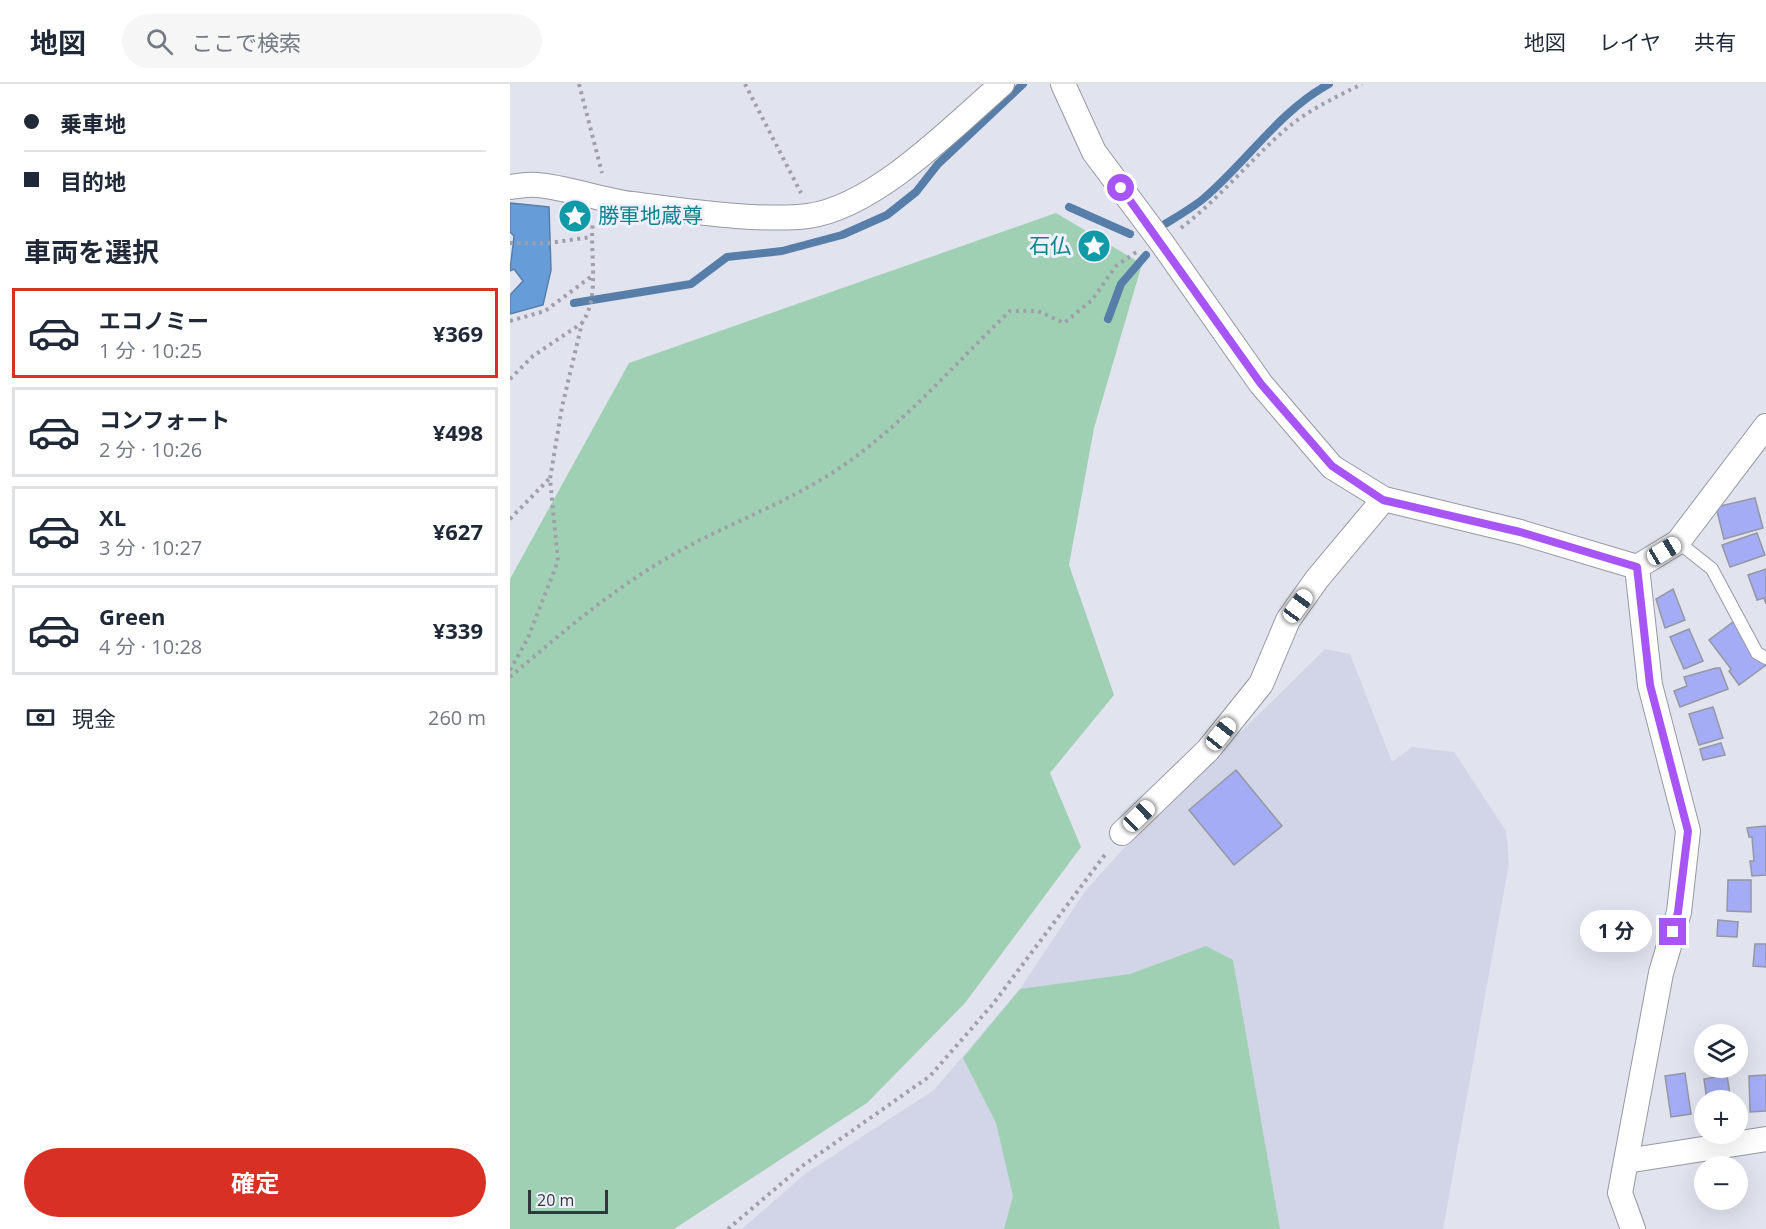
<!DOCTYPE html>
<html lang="ja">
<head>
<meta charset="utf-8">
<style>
	:root { --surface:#fff; --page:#f6f6f7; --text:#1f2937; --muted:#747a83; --line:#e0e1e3; --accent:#d93025 }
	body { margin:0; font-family:"Open Sans","Noto Sans JP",sans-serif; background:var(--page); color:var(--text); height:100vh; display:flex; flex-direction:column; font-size:22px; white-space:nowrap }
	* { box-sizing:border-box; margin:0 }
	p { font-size:20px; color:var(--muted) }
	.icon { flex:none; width:33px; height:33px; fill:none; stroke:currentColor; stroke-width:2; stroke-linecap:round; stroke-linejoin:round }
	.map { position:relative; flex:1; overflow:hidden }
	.details { display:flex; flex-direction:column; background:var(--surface); width:510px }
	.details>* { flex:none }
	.guide { display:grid; align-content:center; height:132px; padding:0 24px; background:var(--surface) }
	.tools { position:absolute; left:1184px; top:940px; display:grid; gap:12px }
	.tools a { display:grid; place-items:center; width:54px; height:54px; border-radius:50%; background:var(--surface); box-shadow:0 6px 24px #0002; font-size:30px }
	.scale { position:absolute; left:18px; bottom:15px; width:80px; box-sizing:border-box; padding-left:6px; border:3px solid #34353a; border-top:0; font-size:16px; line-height:21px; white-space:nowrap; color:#34353a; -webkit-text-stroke:4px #eef0fc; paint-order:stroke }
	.end { position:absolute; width:27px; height:27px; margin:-14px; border:8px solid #a855f7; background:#fff; box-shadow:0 0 0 3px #fff }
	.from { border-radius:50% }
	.bubble { position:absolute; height:42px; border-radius:21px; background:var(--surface); box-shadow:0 6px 24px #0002; font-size:20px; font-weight:700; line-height:42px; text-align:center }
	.car { position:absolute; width:18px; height:36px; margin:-18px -9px; border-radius:8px; box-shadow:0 0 4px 2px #0007; background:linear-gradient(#fff 24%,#345 0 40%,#fff 0 76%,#345 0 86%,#fff 0) }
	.guide b { display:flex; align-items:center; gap:21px; height:57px; font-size:22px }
	.guide b+b { border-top:2px solid var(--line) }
	.guide i { width:15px; height:15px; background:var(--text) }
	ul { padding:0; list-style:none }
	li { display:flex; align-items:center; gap:18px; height:90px; margin:0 12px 9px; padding:0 12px; border:3px solid var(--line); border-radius:0px }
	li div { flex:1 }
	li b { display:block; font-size:22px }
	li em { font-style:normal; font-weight:700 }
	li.selected { border-color:var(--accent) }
	li>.icon { width:54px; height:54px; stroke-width:1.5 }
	h2 { padding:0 24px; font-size:27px; line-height:72px }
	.pay { display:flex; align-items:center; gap:15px; height:66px; padding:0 24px; font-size:22px }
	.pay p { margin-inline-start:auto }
	.action { display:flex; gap:12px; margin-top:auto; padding:12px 24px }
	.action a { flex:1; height:69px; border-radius:36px; background:var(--accent); color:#fff; font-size:24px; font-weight:700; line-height:69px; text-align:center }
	header { display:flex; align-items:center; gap:36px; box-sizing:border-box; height:84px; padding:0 30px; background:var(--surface); border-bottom:2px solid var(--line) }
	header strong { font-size:28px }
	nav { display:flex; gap:33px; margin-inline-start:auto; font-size:21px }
	.search { width:420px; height:54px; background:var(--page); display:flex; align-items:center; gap:15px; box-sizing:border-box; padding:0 21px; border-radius:33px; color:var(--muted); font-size:22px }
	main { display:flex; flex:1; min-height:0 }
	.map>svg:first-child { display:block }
	.built { fill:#d1d5e7 }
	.green { fill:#a0d0b4 }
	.water { fill:#669dd8; stroke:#577ea9; stroke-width:1.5 }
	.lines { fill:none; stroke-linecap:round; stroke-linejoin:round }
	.stream { stroke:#577ea9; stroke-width:8 }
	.building { fill:#a3acf5; stroke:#9597a2; stroke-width:1.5 }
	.service-casing { stroke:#9698a3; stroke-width:14 }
	.minor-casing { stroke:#9698a3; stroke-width:26 }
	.path { stroke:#9e9fa9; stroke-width:4; stroke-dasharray:3 4.5; stroke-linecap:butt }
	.service { stroke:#fff; stroke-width:12 }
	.minor { stroke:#fff; stroke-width:24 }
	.route { stroke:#a855f7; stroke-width:8 }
	.labels { text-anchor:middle; stroke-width:6; stroke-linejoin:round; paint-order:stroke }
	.culture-label { font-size:21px; fill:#0d838f; stroke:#eef0fc; text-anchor:start }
</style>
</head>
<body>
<header>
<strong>地図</strong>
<div class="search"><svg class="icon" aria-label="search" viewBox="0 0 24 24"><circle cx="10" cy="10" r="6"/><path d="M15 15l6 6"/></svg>ここで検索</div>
<nav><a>地図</a><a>レイヤ</a><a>共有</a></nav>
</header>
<main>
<section class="details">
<div class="guide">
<b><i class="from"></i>乗車地</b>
<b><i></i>目的地</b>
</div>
<h2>車両を選択</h2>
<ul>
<li class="selected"><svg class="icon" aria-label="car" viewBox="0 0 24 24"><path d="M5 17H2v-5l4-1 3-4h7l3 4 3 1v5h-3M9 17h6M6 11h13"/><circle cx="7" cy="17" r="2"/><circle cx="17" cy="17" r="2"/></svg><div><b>エコノミー</b><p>1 分 · 10:25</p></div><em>¥369</em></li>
<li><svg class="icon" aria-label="car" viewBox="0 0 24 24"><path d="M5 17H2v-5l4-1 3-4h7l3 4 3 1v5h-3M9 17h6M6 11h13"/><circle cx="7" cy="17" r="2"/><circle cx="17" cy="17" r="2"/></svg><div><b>コンフォート</b><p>2 分 · 10:26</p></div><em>¥498</em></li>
<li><svg class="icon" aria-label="car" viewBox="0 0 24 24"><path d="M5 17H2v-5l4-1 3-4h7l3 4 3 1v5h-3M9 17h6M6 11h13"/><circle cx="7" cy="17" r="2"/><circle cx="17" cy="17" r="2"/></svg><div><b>XL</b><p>3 分 · 10:27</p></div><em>¥627</em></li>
<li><svg class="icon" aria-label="car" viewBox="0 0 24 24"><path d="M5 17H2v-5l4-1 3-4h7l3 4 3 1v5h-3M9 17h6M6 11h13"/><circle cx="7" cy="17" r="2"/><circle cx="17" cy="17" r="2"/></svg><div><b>Green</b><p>4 分 · 10:28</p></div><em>¥339</em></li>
</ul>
<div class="pay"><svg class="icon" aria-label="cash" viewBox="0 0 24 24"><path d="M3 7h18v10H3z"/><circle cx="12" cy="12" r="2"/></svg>現金<p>260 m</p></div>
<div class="action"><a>確定</a></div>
</section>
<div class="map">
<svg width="1256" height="1145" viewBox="0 0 1256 1145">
	<rect width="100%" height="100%" fill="#e1e3ef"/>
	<path class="built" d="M815 565 840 570 882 678 902 663 944 668 996 747 999 779 933 1145H232L295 1090 424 1006 510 905 576 806 624 753Z"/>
	<path class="green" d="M546 129 632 180 584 344 559 481 604 611 540 689 571 763 455 919 357 1019 164 1145H0V495L119 279Z
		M696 862 723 876 770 1145H494L503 1112 486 1039 453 974 510 905 620 890Z"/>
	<path class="water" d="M0 119 39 123 41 186 33 221 0 230V211L13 197 4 185 0 187 4 152 0 148Z"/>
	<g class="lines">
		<path class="stream" d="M559 123 620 150
			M655 140C668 132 682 124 693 115 736 79 769 27 819 0
			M64 219 181 200 217 173 272 167 332 151 377 131 406 108 428 80 513 0
			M598 235 611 200 636 171"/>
	</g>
	<path class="building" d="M1245 414 1253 444 1214 455 1206 423Z
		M1247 449 1255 471 1220 483 1212 461Z
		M1256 485V520L1254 514 1247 516 1238 491Z
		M1163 505 1175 536 1155 544 1146 515Z
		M1223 538 1256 581 1229 601 1219 587 1221 585 1199 556Z
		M1179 545 1193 577 1174 585 1160 553Z
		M1206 584H1210L1218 605 1170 623 1164 607 1177 602 1174 593Z
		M1203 623 1213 654 1189 661 1179 630Z
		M1211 659 1215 671 1193 676 1190 665Z
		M726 686 772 742 724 781 679 726Z
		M1256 742V791L1242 792 1240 777H1244L1242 753H1239L1237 744Z
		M1218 796H1241V828L1217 827Z
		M1208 836 1228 838 1227 853 1207 852Z
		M1245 860H1256V883L1243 882Z
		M1175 989 1181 1030 1161 1033 1155 992Z
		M1217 991 1221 1017H1197L1194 995Z
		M1256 991V1027L1240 1028 1239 992Z"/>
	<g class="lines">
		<defs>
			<path id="service" d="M1168 458 1202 485 1247 569 1256 574"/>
			<path id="minor" d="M553 0 584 68 652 159 751 300 822 383 874 415 1010 448 1127 483 1168 458 1256 342
				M0 103C9 102 19 100 27 101 55 103 91 116 121 120 173 126 247 138 298 132 365 123 443 43 492 0
				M612 749 698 666 751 600 778 536 807 495 874 415
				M1116 1077 1256 1055
				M1123 1145 1110 1109 1151 889 1169 828 1178 747 1140 601 1127 483"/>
		</defs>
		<use href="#service" class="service-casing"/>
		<use href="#minor" class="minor-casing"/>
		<path class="path" d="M69 0 92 89
			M235 0 291 109
			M671 144C709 115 739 77 776 45 798 26 826 13 852 0
			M0 159H39L81 153
			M0 237 35 227 82 192
			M0 295 23 272 72 239
			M0 435 39 395
			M0 586 18 554 48 477 40 395 52 323 72 239C91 212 79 169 83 138
			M0 593C55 546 111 498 175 464 225 437 278 418 325 387 391 344 443 281 500 227H528L554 239 582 216 606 182 628 167
			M218 1145 292 1082 420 992 483 920 597 768"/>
		<use href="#service" class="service"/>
		<use href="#minor" class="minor"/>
	</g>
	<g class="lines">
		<path class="route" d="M611 104 751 300 822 382 873 416 1010 448 1127 483 1140 601 1178 747 1168 828 1163 848"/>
	</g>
	<defs>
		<symbol id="sight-disc" viewBox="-11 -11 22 22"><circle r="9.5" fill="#0f9aa8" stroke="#eef0fc"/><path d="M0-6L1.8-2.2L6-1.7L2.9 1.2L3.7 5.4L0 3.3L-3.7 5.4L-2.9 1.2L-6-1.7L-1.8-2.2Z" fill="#fff"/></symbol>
	</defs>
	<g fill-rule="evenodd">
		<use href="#sight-disc" x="46" y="113" width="38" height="38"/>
		<use href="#sight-disc" x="565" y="143" width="38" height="38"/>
	</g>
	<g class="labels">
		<g class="culture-label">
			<text x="88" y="139">勝軍地蔵尊</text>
			<text x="561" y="169" text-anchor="end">石仏</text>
		</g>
	</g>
</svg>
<div class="tools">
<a><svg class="icon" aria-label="layers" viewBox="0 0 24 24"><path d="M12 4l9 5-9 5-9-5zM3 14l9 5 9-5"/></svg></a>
<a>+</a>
<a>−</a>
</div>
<div class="scale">20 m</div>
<i class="end from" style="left:611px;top:104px"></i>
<i class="end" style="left:1163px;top:848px"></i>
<div class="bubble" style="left:1070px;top:826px;width:72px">1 分</div>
<i class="car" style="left:1154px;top:467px;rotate:59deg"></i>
<i class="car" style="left:788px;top:522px;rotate:36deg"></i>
<i class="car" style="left:711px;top:650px;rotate:39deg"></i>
<i class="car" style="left:629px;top:732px;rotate:46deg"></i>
</div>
</main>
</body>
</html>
